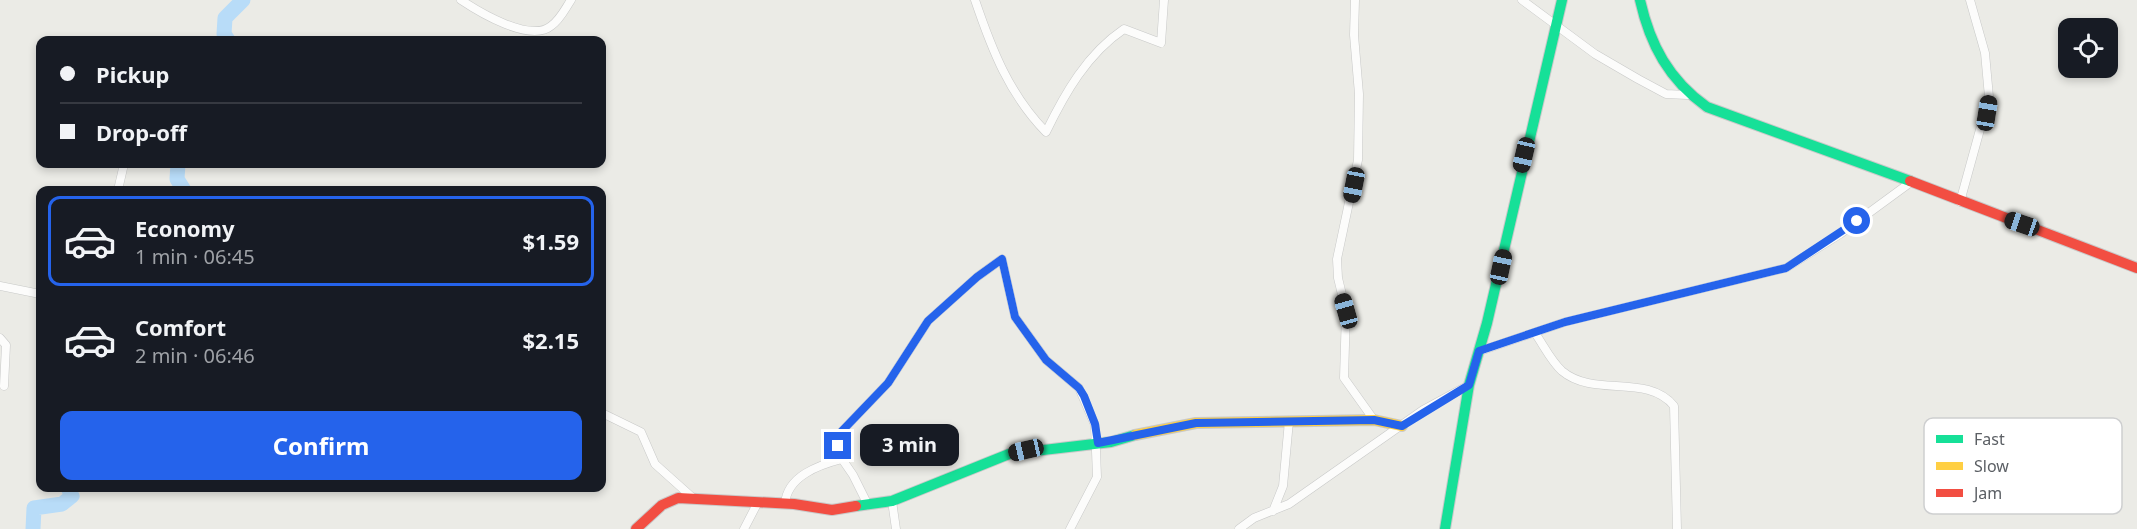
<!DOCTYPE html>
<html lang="en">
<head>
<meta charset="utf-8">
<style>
	:root { --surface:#171b24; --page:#242831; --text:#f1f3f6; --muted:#9ea1a6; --line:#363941; --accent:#2563eb }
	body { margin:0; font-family:"Noto Sans",sans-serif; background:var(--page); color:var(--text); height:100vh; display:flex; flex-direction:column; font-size:22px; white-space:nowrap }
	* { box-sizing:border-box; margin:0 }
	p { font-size:20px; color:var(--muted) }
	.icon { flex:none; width:33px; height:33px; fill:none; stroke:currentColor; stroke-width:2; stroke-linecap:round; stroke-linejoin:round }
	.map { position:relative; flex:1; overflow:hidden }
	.drawer { position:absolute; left:36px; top:186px; width:570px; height:306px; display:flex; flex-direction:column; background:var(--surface); border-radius:12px; box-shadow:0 3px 9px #0003 }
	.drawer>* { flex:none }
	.hud { position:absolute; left:36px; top:36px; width:570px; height:132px; border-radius:12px; box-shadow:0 3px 9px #0003; display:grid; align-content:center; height:132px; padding:0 24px; background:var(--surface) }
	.fabs { position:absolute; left:2058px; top:18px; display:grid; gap:12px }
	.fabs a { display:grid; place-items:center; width:60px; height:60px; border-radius:12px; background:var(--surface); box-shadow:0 3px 9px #0003; font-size:30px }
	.end { position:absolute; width:27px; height:27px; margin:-14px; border:8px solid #2563eb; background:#fff; box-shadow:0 0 0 3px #fff }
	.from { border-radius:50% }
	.bubble { position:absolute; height:42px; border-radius:12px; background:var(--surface); box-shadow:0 3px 9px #0003; font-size:20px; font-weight:700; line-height:42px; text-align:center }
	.car { position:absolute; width:18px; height:36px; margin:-18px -9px; border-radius:8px; box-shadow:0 0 4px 2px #0007; background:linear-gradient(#222 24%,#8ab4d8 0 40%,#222 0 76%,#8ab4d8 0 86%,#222 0) }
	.hud b { display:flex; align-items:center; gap:21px; height:57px; font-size:22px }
	.hud b+b { border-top:2px solid var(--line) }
	.hud i { width:15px; height:15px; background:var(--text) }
	ul { padding:10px 0 0; list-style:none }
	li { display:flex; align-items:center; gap:18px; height:90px; margin:0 12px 9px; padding:0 12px; border:3px solid transparent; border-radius:12px }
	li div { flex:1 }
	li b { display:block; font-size:22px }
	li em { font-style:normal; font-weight:700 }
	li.current { border-color:var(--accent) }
	li>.icon { width:54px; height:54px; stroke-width:1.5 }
	.button { display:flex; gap:12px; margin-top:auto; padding:12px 24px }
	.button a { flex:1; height:69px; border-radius:12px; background:var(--accent); color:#fff; font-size:24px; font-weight:700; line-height:69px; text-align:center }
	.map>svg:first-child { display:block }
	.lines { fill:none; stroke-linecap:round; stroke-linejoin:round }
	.river { stroke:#b8dcf8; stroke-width:15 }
	.street-casing { stroke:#c8c9c8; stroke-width:9 }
	.fast-casing { stroke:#c9c9c9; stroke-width:12 }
	.slow-casing { stroke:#c9c9c9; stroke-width:12 }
	.jam-casing { stroke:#c9c9c9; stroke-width:12 }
	.street { stroke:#fcfcfb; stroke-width:8 }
	.fast { stroke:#16e098; stroke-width:10 }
	.slow { stroke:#ffcf43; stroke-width:10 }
	.jam { stroke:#f24e42; stroke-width:10 }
	.route { stroke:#2563eb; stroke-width:8 }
	.key { fill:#fff; stroke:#cecfd0; stroke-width:1.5 }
	.key-label { font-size:16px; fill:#5b5f64 }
</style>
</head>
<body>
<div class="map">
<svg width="2137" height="529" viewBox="0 0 2137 529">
	<rect width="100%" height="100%" fill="#ebebe6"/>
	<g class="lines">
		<path class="river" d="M228 40 224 34 225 18 243 0
			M178 164 177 179 184 190
			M33 529 34 508 62 504 72 496 68 488"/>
		<defs>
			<path id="street" d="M461 0C479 12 530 43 551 26 560 20 565 9 571 0
				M975 0C992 50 1009 94 1046 132 1065 93 1087 54 1124 29L1161 43 1164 0
				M1355 0 1354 35 1359 94 1358 160 1337 259 1338 278 1346 311 1344 378 1374 420
				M1522 0 1595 54 1638 79 1666 94 1687 95
				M118 190 124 164
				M1960 202 1989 97 1985 53 1970 0
				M0 286 40 294
				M1535 333C1544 346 1551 361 1562 371 1594 398 1647 373 1674 406L1677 529
				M0 338 6 345 4 386
				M1480 351 1565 322 1786 268 1840 234 1911 182
				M602 413 641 432 655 464 693 498
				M892 501 896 529
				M785 504C787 476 819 465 842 459
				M868 505 853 475 842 459 838 446 841 432 888 383 928 321 977 277 1002 259 1015 317 1046 360 1079 388 1095 425 1097 477 1070 529
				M1273 511 1283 486 1289 421
				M744 529 757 504
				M1239 529 1254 518 1289 504 1423 410 1469 385"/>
			<path id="fast" d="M1640 0C1650 45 1669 80 1707 107L1910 181
				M856 506 892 501 1009 454 1111 442 1135 435
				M1445 529 1469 385 1487 323 1562 0"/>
			<path id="slow" d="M1135 435 1196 423 1374 420 1402 426"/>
			<path id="jam" d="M1910 181 2137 268
				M636 529 662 505 678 498 794 504 832 510 856 506"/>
		</defs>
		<use href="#street" class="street-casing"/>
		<use href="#fast" class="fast-casing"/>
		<use href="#slow" class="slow-casing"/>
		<use href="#jam" class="jam-casing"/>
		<use href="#street" class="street"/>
		<use href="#fast" class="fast"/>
		<use href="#slow" class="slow"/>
		<use href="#jam" class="jam"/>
	</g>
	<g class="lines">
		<path class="route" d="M838 446 841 432 888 383 928 321 977 277 1002 259 1015 317 1046 360 1079 388 1084 396 1095 424 1098 443 1196 423 1374 420 1402 426 1469 385 1479 351 1565 322 1786 268 1857 221"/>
	</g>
	<rect x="1924" y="418" width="198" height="96" rx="9" class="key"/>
	<rect x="1936" y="435" width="27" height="8" fill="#16e098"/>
	<rect x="1936" y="462" width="27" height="8" fill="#ffcf43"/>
	<rect x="1936" y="489" width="27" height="8" fill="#f24e42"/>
	<g class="key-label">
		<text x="1974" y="445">Fast</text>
		<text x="1974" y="472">Slow</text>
		<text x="1974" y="499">Jam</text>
	</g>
</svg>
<div class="fabs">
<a><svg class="icon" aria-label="locate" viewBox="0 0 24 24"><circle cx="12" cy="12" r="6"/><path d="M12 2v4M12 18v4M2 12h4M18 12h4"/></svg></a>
</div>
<i class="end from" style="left:1857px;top:221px"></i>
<i class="end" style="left:838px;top:446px"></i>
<div class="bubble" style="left:860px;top:424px;width:99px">3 min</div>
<i class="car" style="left:1987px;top:113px;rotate:9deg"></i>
<i class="car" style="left:1524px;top:155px;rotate:193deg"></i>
<i class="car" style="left:1354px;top:185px;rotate:191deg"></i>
<i class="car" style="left:2022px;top:224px;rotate:289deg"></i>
<i class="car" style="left:1501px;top:267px;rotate:12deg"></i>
<i class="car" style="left:1346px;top:311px;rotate:344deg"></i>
<i class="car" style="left:1026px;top:450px;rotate:257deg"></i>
<div class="hud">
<b><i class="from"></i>Pickup</b>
<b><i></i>Drop-off</b>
</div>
<section class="drawer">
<ul>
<li class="current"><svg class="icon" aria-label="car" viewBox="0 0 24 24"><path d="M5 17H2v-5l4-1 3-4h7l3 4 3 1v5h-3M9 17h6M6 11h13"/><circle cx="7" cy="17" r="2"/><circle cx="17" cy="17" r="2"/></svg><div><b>Economy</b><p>1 min · 06:45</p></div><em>$1.59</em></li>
<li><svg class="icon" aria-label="car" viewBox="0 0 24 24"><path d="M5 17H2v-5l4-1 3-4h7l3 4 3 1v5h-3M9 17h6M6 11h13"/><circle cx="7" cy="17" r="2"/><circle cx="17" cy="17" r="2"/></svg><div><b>Comfort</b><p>2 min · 06:46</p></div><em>$2.15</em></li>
</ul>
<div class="button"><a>Confirm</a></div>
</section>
</div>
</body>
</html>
